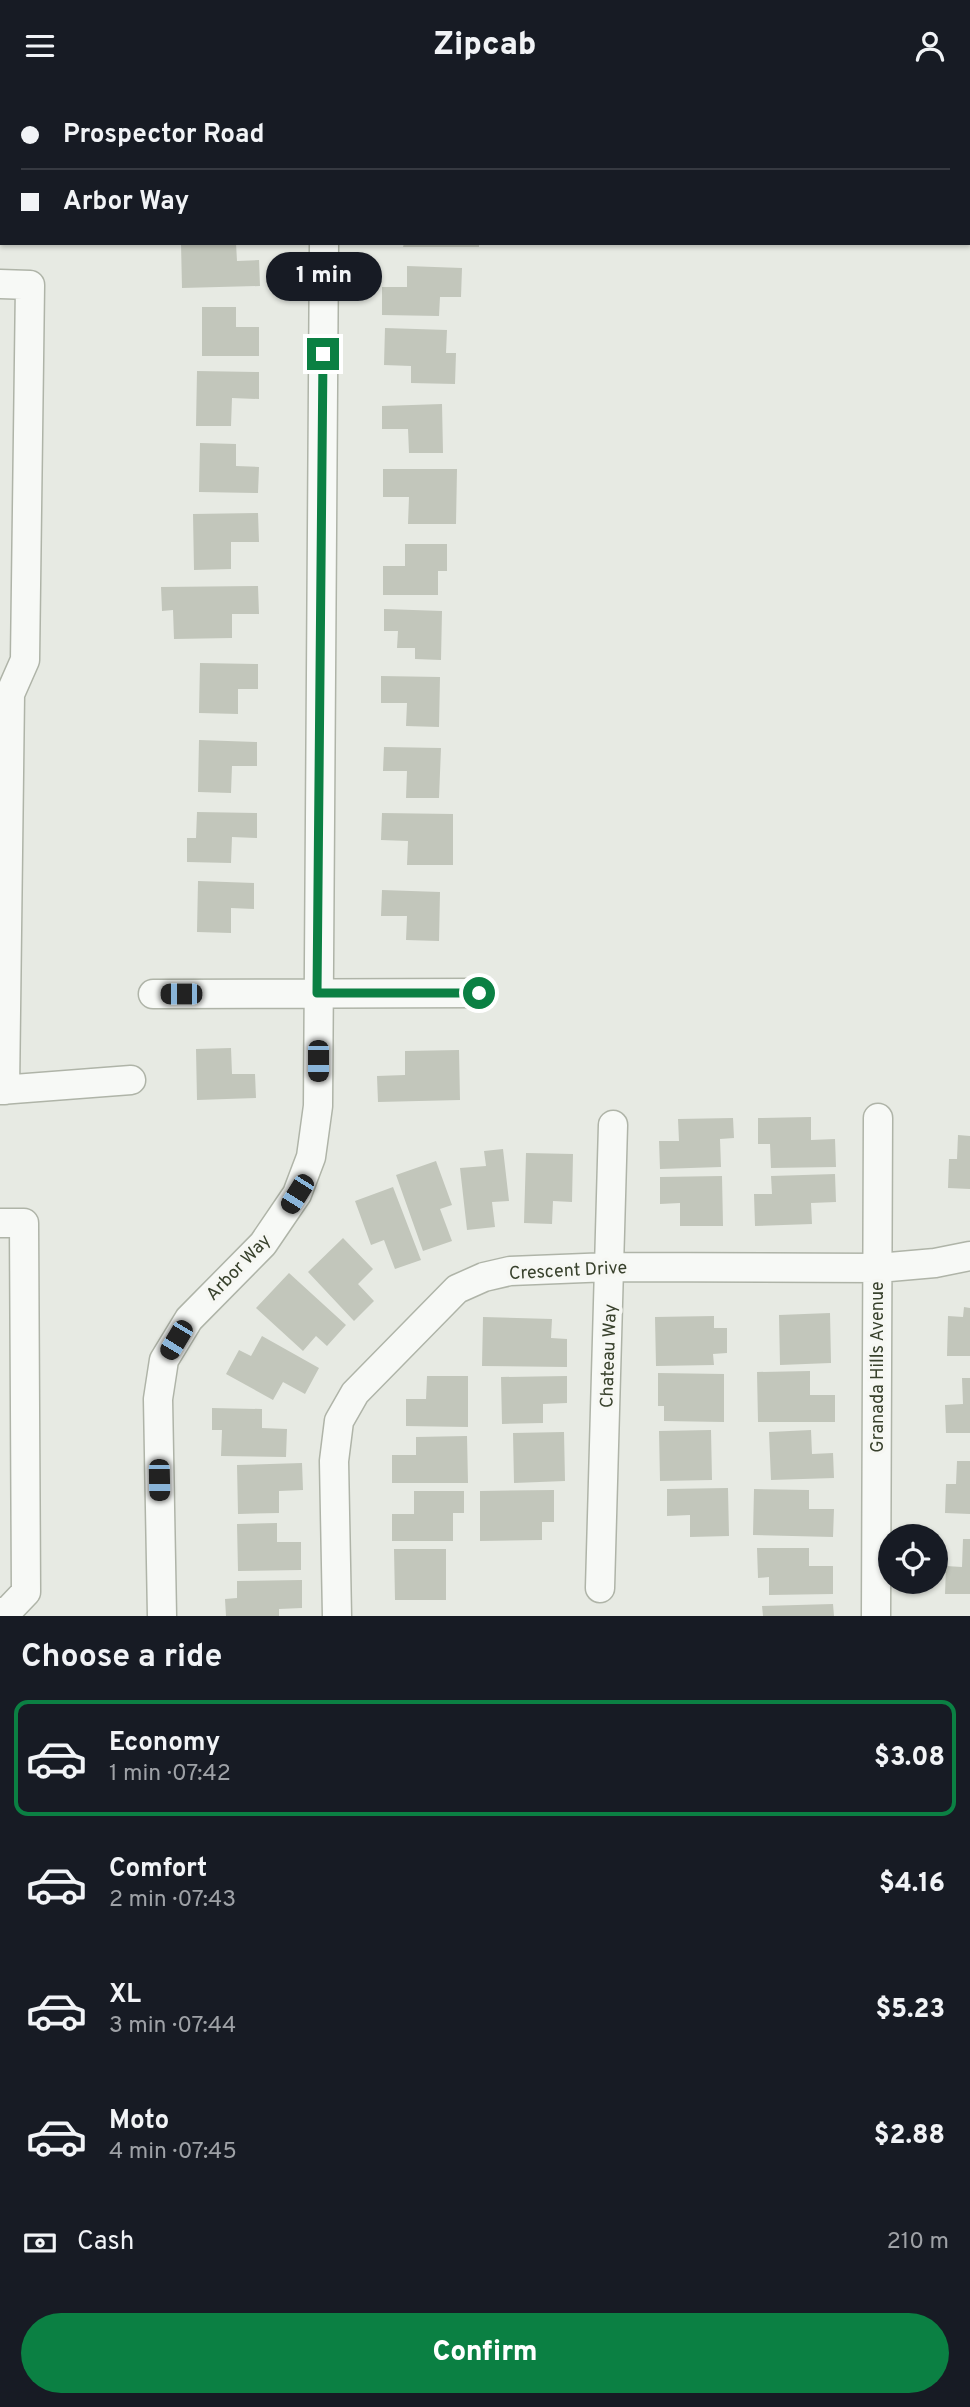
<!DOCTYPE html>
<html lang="en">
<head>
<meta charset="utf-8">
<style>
	:root { --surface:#171b24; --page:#20242c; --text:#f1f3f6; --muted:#9ea1a6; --line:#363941; --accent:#0b8043 }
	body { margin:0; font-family:Overpass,sans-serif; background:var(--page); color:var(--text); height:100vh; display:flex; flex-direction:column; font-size:26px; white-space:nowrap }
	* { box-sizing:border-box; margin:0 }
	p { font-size:23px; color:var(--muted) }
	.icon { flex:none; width:38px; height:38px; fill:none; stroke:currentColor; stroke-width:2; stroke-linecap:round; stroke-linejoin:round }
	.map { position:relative; height:1525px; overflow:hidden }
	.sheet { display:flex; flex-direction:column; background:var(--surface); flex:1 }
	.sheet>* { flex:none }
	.guide { position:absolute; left:0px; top:0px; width:971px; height:154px; box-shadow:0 2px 5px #0004; display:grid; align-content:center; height:154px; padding:0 21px; background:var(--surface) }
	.controls { position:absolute; left:878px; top:1433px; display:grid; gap:14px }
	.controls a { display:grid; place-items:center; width:70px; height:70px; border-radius:50%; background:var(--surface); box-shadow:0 2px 5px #0004; font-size:35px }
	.end { position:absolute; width:32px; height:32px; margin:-16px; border:9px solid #0b8043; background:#fff; box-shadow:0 0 0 4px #fff }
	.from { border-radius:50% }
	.bubble { position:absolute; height:49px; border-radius:24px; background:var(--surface); box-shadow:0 2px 5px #0004; font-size:23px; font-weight:800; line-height:49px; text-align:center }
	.car { position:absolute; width:21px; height:42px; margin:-21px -10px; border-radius:9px; box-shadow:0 0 5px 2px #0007; background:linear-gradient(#222 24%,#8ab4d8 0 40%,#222 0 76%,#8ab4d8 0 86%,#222 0) }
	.guide b { display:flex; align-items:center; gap:24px; height:66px; font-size:26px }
	.guide b+b { border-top:2px solid var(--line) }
	.guide i { width:18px; height:18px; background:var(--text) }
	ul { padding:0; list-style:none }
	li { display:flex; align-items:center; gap:21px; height:116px; margin:0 14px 10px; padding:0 7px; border:4px solid transparent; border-radius:14px }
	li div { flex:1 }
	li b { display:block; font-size:26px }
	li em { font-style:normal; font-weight:800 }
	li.active { border-color:var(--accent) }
	li>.icon { width:63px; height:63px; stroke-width:1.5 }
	h2 { padding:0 21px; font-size:32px; line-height:84px }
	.pay { display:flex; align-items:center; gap:18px; height:77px; padding:0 21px; font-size:26px }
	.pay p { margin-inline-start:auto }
	.action { display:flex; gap:14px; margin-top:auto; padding:14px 21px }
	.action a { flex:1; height:80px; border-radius:42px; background:var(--accent); color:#fff; font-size:28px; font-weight:800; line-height:80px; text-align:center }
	header { display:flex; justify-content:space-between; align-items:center; height:91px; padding:0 21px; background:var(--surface); font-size:32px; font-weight:800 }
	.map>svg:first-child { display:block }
	.building { fill:#c2c6bb }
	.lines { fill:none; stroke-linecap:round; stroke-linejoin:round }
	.street-casing { stroke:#afb4a8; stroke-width:31 }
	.street { stroke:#f7f9f6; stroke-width:28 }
	.route { stroke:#0b8043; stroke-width:9 }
	.labels { text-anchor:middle; stroke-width:7; stroke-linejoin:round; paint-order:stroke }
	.street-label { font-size:18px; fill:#38412c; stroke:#f6f7f3 }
</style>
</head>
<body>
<header><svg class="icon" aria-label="menu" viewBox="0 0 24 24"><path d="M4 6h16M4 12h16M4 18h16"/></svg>Zipcab<svg class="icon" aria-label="person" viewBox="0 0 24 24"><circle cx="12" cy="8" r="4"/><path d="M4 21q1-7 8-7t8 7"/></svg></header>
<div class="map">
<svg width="970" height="1525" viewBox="0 0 970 1525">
	<rect width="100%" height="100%" fill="#e7eae3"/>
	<path class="building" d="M181 152H236L237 170 259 169 260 195 182 197Z
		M404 152H479V156H403Z
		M407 175 462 177 461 206H440L439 225 382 224V196H407Z
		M202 216H236V236H259V265H202Z
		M385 237 447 239 446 262H456L455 293 411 292V275L384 274Z
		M197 280 259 281V308L232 307 231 335H196Z
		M442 313 443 362H409L408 338H382V315Z
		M200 352 236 353V375L259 376 258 402 199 401Z
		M383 378H457L456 433H408L409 406H383Z
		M258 422 259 451H231V478L194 479 193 423Z
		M405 453H447V480H438V504H383V475H405Z
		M258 495 259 523H232V547L174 548 173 519 162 520 161 496Z
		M384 518 442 520 441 569 415 568V557H397L398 540H384Z
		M200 572 258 573V598H238V623L199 622Z
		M381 585 440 586 439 636 406 635 407 612H381Z
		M199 649 257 651V675H232L231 702 198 701Z
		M384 656 441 657 439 707H406L407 680H383Z
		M197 721 257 722V747L232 746 231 772 187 771V747H196Z
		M382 722 453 723V774H407L408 750 381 749Z
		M198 790 254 792V818L231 817V842L197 841Z
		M382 799 440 801 439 850 406 849 407 825H381Z
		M231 957 232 983H255L256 1007 197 1009 196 958Z
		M459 959 460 1009 378 1011 377 985 405 984V960Z
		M811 1026V1049L835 1048 836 1076 771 1077 770 1053H758V1027Z
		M733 1027 734 1047 720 1048 721 1076 660 1078 659 1050H679L678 1028Z
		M958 1044 970 1045V1098L948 1097 949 1068H957Z
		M503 1058 509 1110 492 1111 495 1136 467 1139 460 1077 486 1075 484 1060Z
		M526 1062 573 1063 572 1111 553 1110 552 1133 524 1132Z
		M436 1070 452 1114 440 1118 452 1150 423 1160 396 1084Z
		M835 1083 836 1111 811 1112 812 1133 755 1135 754 1103H772L771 1085Z
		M722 1085 723 1135H680V1112L660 1113V1086Z
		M393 1096 421 1169 395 1178 384 1149 371 1154 355 1110Z
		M343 1147 373 1178 358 1193 374 1210 354 1230 308 1181Z
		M289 1182 346 1234 327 1255 316 1245 303 1260 256 1217Z
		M964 1216 970 1217V1265H947L948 1225 963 1226Z
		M830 1222 831 1272 780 1274 779 1224Z
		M714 1225V1237H727V1262L713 1263 714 1274 656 1275 655 1226Z
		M483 1226 552 1228 551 1247 567 1248V1276L482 1275Z
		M262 1245 319 1277 305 1303 283 1291 273 1309 226 1283 239 1259 251 1265Z
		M810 1280V1304H835V1331H758L757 1281Z
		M658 1282 724 1283V1331L664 1330V1315H658Z
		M427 1285H468V1336L406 1335V1308H426Z
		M567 1285V1312L543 1313V1332L502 1333 501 1286Z
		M962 1287H970V1342H946L945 1314 963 1313Z
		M212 1317 262 1318V1337L287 1338 286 1366 221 1365 222 1339H212Z
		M711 1339 712 1389 660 1390 659 1340Z
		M811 1339 812 1363 833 1362 834 1387 771 1389 769 1341Z
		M564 1341 565 1390 514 1392 513 1342Z
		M467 1345 468 1392H392V1364H416V1346Z
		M957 1370H970V1423L945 1422 946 1393H956Z
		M302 1372 303 1399 279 1400V1422L238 1423 237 1374Z
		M728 1397 729 1445 690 1446V1424L667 1425V1398Z
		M754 1398 809 1399V1418H834L833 1446 753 1444Z
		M554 1399V1431H542V1449L480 1450V1400Z
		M414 1400H464V1422H453V1450H392V1423H414Z
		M277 1432V1451H301V1479L238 1480 237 1433Z
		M963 1448H970V1503H945L946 1475 962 1476Z
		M757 1457H809V1475H833V1503L769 1504V1486L758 1487Z
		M394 1458H446V1509H395Z
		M302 1489V1517L279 1518V1525H226L225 1508 237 1507V1490Z
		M833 1513 834 1525H763L762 1515Z"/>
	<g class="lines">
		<defs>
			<path id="street" d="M325 0V2
				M0 193 30 194 25 569 10 603 5 999
				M153 903 479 902
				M0 999 131 989
				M0 1132H24L26 1501 7 1521H0
				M600 1497 613 1034
				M162 1525 158 1308 164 1269 189 1228 263 1153 297 1103 311 1066 318 1015 324 152
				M337 1525 334 1370 339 1330 355 1302 457 1198 484 1186 510 1180 610 1176 878 1177 935 1172 970 1165
				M876 1525 878 1027"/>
		</defs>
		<use href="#street" class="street-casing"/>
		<use href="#street" class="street"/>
	</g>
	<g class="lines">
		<path class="route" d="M323 263 317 902H479"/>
	</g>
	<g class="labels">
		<g class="street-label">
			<text transform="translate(238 1176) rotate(-46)" y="6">Arbor Way</text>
			<text transform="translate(568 1179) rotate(-3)" y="6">Crescent Drive</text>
			<text transform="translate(608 1265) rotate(-88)" y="6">Chateau Way</text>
			<text transform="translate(877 1276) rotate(-90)" y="6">Granada Hills Avenue</text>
		</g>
	</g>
</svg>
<div class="controls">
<a><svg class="icon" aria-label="locate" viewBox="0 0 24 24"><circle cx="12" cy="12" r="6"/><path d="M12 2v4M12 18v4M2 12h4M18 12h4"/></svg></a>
</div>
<i class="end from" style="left:479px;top:902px"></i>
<i class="end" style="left:323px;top:263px"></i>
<div class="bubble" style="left:266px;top:161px;width:116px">1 min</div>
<i class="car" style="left:181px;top:903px;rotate:270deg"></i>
<i class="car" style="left:318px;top:970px;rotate:180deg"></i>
<i class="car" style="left:297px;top:1103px;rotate:212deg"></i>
<i class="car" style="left:176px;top:1249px;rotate:211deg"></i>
<i class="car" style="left:159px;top:1389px;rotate:179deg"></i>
<div class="guide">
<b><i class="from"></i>Prospector Road</b>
<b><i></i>Arbor Way</b>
</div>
</div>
<section class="sheet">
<h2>Choose a ride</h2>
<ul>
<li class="active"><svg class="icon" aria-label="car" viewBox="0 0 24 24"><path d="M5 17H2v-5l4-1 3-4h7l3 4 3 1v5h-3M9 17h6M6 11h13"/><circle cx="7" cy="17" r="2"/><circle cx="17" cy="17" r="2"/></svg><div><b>Economy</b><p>1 min · 07:42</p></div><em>$3.08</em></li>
<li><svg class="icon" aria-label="car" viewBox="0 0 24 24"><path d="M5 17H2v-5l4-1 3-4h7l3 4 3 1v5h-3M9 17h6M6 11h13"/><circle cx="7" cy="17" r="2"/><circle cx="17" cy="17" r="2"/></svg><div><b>Comfort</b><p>2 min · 07:43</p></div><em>$4.16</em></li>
<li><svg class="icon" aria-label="car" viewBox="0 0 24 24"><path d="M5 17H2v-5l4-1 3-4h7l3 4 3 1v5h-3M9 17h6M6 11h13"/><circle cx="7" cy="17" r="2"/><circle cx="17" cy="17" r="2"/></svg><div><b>XL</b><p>3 min · 07:44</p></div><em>$5.23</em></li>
<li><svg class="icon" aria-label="car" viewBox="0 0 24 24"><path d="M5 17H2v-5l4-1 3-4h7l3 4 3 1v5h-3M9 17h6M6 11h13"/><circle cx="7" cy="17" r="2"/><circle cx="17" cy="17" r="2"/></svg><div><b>Moto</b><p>4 min · 07:45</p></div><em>$2.88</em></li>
</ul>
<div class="pay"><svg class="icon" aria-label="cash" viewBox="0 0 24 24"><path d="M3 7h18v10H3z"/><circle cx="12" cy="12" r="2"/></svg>Cash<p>210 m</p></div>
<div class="action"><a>Confirm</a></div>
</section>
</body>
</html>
